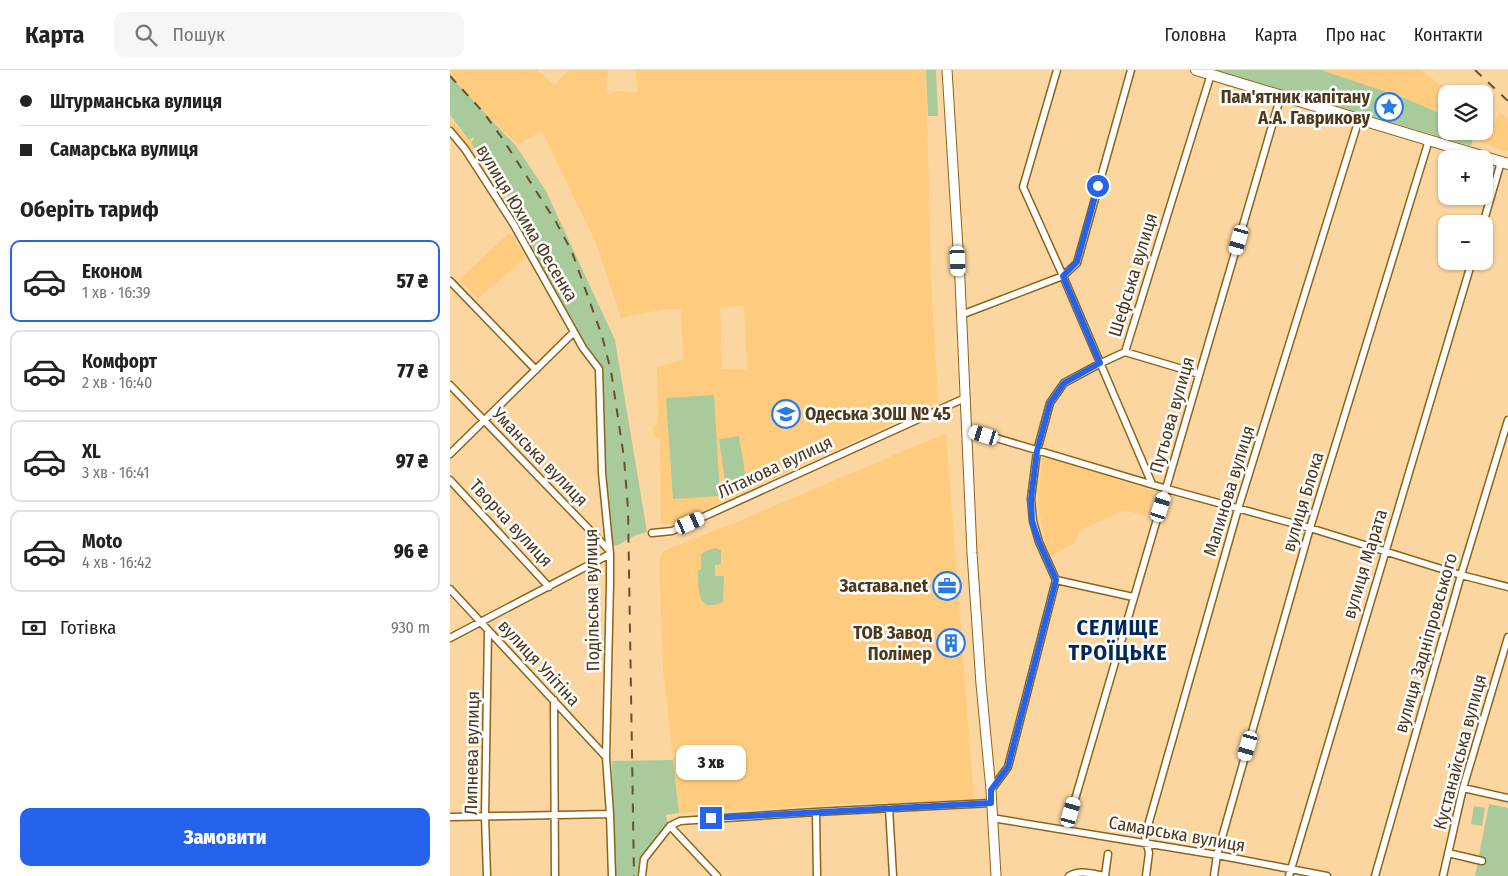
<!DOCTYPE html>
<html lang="uk">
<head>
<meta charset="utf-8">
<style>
	:root { --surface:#fff; --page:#f6f6f6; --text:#222; --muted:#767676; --line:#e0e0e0; --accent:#2563eb }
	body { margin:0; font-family:"Fira Sans Condensed",sans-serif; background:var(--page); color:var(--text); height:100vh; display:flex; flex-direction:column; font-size:19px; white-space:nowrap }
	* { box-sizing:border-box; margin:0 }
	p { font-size:16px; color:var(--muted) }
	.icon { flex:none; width:28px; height:28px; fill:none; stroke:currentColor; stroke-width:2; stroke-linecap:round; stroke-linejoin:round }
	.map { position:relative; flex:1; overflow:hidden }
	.sheet { display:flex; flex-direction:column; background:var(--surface); width:450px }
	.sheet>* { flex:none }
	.hud { display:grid; align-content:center; height:110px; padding:0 20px; background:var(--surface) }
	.buttons { position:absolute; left:988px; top:15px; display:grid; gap:10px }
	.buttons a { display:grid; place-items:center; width:55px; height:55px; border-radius:10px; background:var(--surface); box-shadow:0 1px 4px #0004; font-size:25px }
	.end { position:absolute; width:22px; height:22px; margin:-11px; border:6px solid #2563eb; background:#fff; box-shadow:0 0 0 2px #fff }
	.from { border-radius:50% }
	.bubble { position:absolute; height:35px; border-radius:10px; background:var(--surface); box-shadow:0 1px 4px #0004; font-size:16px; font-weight:800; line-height:35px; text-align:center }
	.car { position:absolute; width:15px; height:30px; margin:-15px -8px; border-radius:6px; box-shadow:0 0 4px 1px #0007; background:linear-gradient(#fff 24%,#345 0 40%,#fff 0 76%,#345 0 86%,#fff 0) }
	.hud b { display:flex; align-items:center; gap:18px; height:48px; font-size:19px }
	.hud b+b { border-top:1px solid var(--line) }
	.hud i { width:12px; height:12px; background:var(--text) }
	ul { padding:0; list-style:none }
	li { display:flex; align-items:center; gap:15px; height:82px; margin:0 10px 8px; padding:0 10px; border:2px solid var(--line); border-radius:10px }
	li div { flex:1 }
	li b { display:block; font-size:19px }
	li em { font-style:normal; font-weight:800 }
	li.active { border-color:var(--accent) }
	li>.icon { width:45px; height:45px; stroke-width:1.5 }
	h2 { padding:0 20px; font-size:22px; line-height:60px }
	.pay { display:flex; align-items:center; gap:12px; height:55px; padding:0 20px; font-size:19px }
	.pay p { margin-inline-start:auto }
	.cta { display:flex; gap:10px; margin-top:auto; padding:10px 20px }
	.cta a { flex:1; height:58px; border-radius:10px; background:var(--accent); color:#fff; font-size:20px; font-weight:800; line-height:58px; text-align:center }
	header { display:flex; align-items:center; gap:30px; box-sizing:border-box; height:70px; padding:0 25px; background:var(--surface); border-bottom:1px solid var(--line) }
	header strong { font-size:24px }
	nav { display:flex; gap:28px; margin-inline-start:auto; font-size:18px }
	.search { width:350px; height:45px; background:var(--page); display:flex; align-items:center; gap:12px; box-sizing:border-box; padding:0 18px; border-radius:10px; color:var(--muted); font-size:19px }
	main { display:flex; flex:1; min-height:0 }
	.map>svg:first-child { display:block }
	.built { fill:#ffcc7f; fill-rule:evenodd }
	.green { fill:#a9cb9c }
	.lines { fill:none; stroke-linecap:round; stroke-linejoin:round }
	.street-casing { stroke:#8d6318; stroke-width:9 }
	.secondary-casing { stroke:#8d6318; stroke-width:11 }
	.primary-casing { stroke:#8d6318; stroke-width:12 }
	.street { stroke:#fff; stroke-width:6 }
	.secondary { stroke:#fff; stroke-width:9 }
	.primary { stroke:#fff; stroke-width:10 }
	.rail { stroke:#675130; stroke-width:2; stroke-dasharray:9 9; stroke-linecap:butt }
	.route { stroke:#2563eb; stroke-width:6 }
	.labels { text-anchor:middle; stroke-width:5; stroke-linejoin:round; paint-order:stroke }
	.poi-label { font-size:18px; font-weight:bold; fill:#4c391c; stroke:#fdfdfd; text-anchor:end }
	.street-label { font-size:18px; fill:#4c391c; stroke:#fdfdfd }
	.district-label { font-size:22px; font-weight:bold; letter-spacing:1px; fill:#01285a; stroke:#fdfdfd }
</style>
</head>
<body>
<header>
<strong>Карта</strong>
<div class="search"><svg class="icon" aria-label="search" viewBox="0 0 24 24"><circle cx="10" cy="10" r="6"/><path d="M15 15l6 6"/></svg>Пошук</div>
<nav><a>Головна</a><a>Карта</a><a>Про нас</a><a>Контакти</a></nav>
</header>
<main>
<section class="sheet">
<div class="hud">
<b><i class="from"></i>Штурманська вулиця</b>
<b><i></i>Самарська вулиця</b>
</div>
<h2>Оберіть тариф</h2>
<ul>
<li class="active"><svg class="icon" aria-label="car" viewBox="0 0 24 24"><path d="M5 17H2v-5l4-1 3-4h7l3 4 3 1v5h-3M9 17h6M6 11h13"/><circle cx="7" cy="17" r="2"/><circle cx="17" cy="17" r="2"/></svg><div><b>Економ</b><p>1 хв · 16:39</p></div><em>57 ₴</em></li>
<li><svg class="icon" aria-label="car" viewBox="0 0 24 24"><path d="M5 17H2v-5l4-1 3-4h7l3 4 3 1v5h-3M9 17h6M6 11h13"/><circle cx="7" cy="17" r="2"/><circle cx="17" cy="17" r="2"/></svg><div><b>Комфорт</b><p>2 хв · 16:40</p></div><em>77 ₴</em></li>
<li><svg class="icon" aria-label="car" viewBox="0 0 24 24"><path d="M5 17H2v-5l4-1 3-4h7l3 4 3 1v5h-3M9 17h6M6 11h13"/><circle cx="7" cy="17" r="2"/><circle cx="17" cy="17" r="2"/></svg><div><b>XL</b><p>3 хв · 16:41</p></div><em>97 ₴</em></li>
<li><svg class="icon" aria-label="car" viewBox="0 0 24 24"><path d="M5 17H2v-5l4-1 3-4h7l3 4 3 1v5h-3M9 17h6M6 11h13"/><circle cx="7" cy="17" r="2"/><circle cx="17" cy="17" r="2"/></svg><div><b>Moto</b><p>4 хв · 16:42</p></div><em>96 ₴</em></li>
</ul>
<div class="pay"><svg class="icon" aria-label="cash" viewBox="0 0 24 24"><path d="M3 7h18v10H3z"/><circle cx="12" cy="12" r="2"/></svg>Готівка<p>930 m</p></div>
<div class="cta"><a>Замовити</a></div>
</section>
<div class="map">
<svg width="1058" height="806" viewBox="0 0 1058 806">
	<rect width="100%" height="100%" fill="#fbd6a0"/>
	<path class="built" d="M0 0H87L104 15 119 0H158L156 25 167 21 188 22 185 0H476L481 209 488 332 223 455 211 453 210 368 204 367 203 355H208L207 297 233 290 231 239H216L171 248 146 173 92 61 67 75 0 9ZM294 236 297 299H272L270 237Z
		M871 0H971L1003 24H996V46L952 27Z
		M1050 42 1058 49V82L1033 72Z
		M0 49 19 70 23 67 24 69 21 73 61 131 54 135 24 86 0 58Z
		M60 162 76 187 28 228 9 210Z
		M496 363 524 731 396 734 229 743 213 600 209 489 215 480 289 451Z
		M592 386 704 421 695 446 675 440 630 460 625 473 600 486 595 472 588 433Z"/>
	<path class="green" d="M476 0H486L488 46H478Z
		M765 0H871L952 27 996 46V61H1016L1023 69 1021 76Z
		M0 6 66 76 96 121 165 270 197 462 186 465 166 476 160 473 156 425 150 297 139 285 54 135 61 130 21 73 24 69 23 67 19 70 0 45Z
		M264 325 270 426 223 429 216 328Z
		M289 366 296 409 275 413 269 369Z
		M265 478 271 480V494L265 495V506H274L273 532C245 544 249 518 248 500H251V485L254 482Z
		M223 690 229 743 216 745 218 754C205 769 189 785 189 806H164L162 691Z
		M1039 734 1058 738V806H1025Z
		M1024 736 1035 738 1032 756 1021 754Z"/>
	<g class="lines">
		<defs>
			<path id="street" d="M607 0 573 117 613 206 702 414
				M0 61 15 79 64 155 133 278 149 299 152 403 160 484V514L156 687 160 744 162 806
				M1033 154 1051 92
				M0 211 86 300
				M511 245 613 206 627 193 681 0
				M675 282 749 304
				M0 315 158 479
				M516 359 717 419 860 458 1011 505 1058 517
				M0 384 124 262
				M0 410 99 517
				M202 463 222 461 515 328
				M606 510 683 527
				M0 519 156 687
				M0 568 160 484
				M104 630 105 806
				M1013 718 1058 728
				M541 720 558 697 606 510 589 472 583 451 581 429 587 381 600 333 614 313 651 293 675 282 761 4
				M439 738 443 806
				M366 742 367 806
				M0 747 160 744
				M542 748 767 785 877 806
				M220 756 267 806
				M616 760C686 514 760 270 831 25
				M998 783 1032 791
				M37 806 35 747 38 560
				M192 806 194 789 220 756 230 751 366 742 541 733
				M619 806C630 799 643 804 655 806L658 784
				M696 806 699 783 695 766 788 439 909 49
				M764 806 767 785 860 458 979 70
				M839 806 1022 191
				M925 806 1011 505 1058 350
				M993 806 1013 718 1058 567"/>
			<path id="secondary" d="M497 0 510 210 522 483 531 614 541 720 546 806"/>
			<path id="primary" d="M746 0 1058 94"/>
		</defs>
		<use href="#street" class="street-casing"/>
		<use href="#secondary" class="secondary-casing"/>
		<use href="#primary" class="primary-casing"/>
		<use href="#street" class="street"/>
		<use href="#secondary" class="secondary"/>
		<use href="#primary" class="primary"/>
		<path class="rail" d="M1025 0 1058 31
			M0 6 34 43 52 68 106 152 122 182 152 266 161 301 174 388 178 439 184 806"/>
	</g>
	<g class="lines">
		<path class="route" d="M261 748 541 733V720L558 697 606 510 589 472 582 451 581 429 587 381 600 333 614 313 650 293 613 206 627 192 648 116"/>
	</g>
	<defs>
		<symbol id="sight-ring" viewBox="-11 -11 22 22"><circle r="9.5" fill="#fdfdfd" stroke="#297ae5" stroke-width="1.5"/><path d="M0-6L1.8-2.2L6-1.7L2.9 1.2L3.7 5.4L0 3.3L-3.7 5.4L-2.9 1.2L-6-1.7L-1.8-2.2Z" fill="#297ae5"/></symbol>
		<symbol id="school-ring" viewBox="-11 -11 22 22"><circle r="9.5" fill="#fdfdfd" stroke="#297ae5" stroke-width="1.5"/><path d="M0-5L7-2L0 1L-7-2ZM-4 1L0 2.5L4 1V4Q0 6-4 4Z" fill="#297ae5"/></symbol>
		<symbol id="office-ring" viewBox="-11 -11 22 22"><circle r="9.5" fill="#fdfdfd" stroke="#297ae5" stroke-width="1.5"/><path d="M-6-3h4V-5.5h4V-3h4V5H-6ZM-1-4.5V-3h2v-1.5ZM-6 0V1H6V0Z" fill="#297ae5"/></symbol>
		<symbol id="building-ring" viewBox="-11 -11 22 22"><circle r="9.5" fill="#fdfdfd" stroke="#297ae5" stroke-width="1.5"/><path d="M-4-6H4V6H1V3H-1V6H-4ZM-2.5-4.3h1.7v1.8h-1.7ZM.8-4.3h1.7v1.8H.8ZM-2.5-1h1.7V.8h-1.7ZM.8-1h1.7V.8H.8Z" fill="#297ae5"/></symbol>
	</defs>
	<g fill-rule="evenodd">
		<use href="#sight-ring" x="923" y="21" width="32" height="32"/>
		<use href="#school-ring" x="320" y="328" width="32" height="32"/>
		<use href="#office-ring" x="481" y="500" width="32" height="32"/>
		<use href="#building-ring" x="485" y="557" width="32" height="32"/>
	</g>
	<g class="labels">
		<g class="poi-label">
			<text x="920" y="33">Пам'ятник капітану<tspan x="920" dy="21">А.А. Гаврикову</tspan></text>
			<text x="355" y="350" text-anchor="start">Одеська ЗОШ № 45</text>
			<text x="478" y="522">Застава.net</text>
			<text x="482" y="569">ТОВ Завод<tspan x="482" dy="21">Полімер</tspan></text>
		</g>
		<g class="street-label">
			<text transform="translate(77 153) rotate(59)" y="6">вулиця Юхима Фесенка</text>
			<text transform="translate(683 205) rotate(-73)" y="6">Шефська вулиця</text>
			<text transform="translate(722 345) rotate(-74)" y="6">Путьова вулиця</text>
			<text transform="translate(90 387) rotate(46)" y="6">Уманська вулиця</text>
			<text transform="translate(325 397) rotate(-25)" y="6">Літакова вулиця</text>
			<text transform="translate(779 421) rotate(-73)" y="6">Малинова вулиця</text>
			<text transform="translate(853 432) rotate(-73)" y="6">вулиця Блока</text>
			<text transform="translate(61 453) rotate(47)" y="6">Творча вулиця</text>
			<text transform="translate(915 494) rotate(-73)" y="6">вулиця Марата</text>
			<text transform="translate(142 530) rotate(-91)" y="6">Подільська вулиця</text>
			<text transform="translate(976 573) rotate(-74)" y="6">вулиця Задніпровського</text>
			<text transform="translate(89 593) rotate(47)" y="6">вулиця Улітіна</text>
			<text transform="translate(1010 682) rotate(-75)" y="6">Кустанайська вулиця</text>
			<text transform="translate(22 683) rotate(-89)" y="6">Липнева вулиця</text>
			<text transform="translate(727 764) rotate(10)" y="6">Самарська вулиця</text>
		</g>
		<g class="district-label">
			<text x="668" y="565">СЕЛИЩЕ<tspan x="668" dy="25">ТРОЇЦЬКЕ</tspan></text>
		</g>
	</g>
</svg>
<div class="buttons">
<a><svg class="icon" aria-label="layers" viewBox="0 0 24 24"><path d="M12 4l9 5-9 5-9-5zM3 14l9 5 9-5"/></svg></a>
<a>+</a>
<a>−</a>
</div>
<i class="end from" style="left:648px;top:116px"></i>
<i class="end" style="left:261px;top:748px"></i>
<div class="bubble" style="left:226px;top:675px;width:70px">3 хв</div>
<i class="car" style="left:789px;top:170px;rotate:196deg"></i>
<i class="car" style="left:508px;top:191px;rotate:177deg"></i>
<i class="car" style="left:534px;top:365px;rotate:287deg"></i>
<i class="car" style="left:711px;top:437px;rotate:18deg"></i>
<i class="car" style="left:240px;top:453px;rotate:66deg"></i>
<i class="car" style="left:798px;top:676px;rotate:196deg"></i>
<i class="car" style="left:621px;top:742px;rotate:16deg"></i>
</div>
</main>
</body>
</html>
